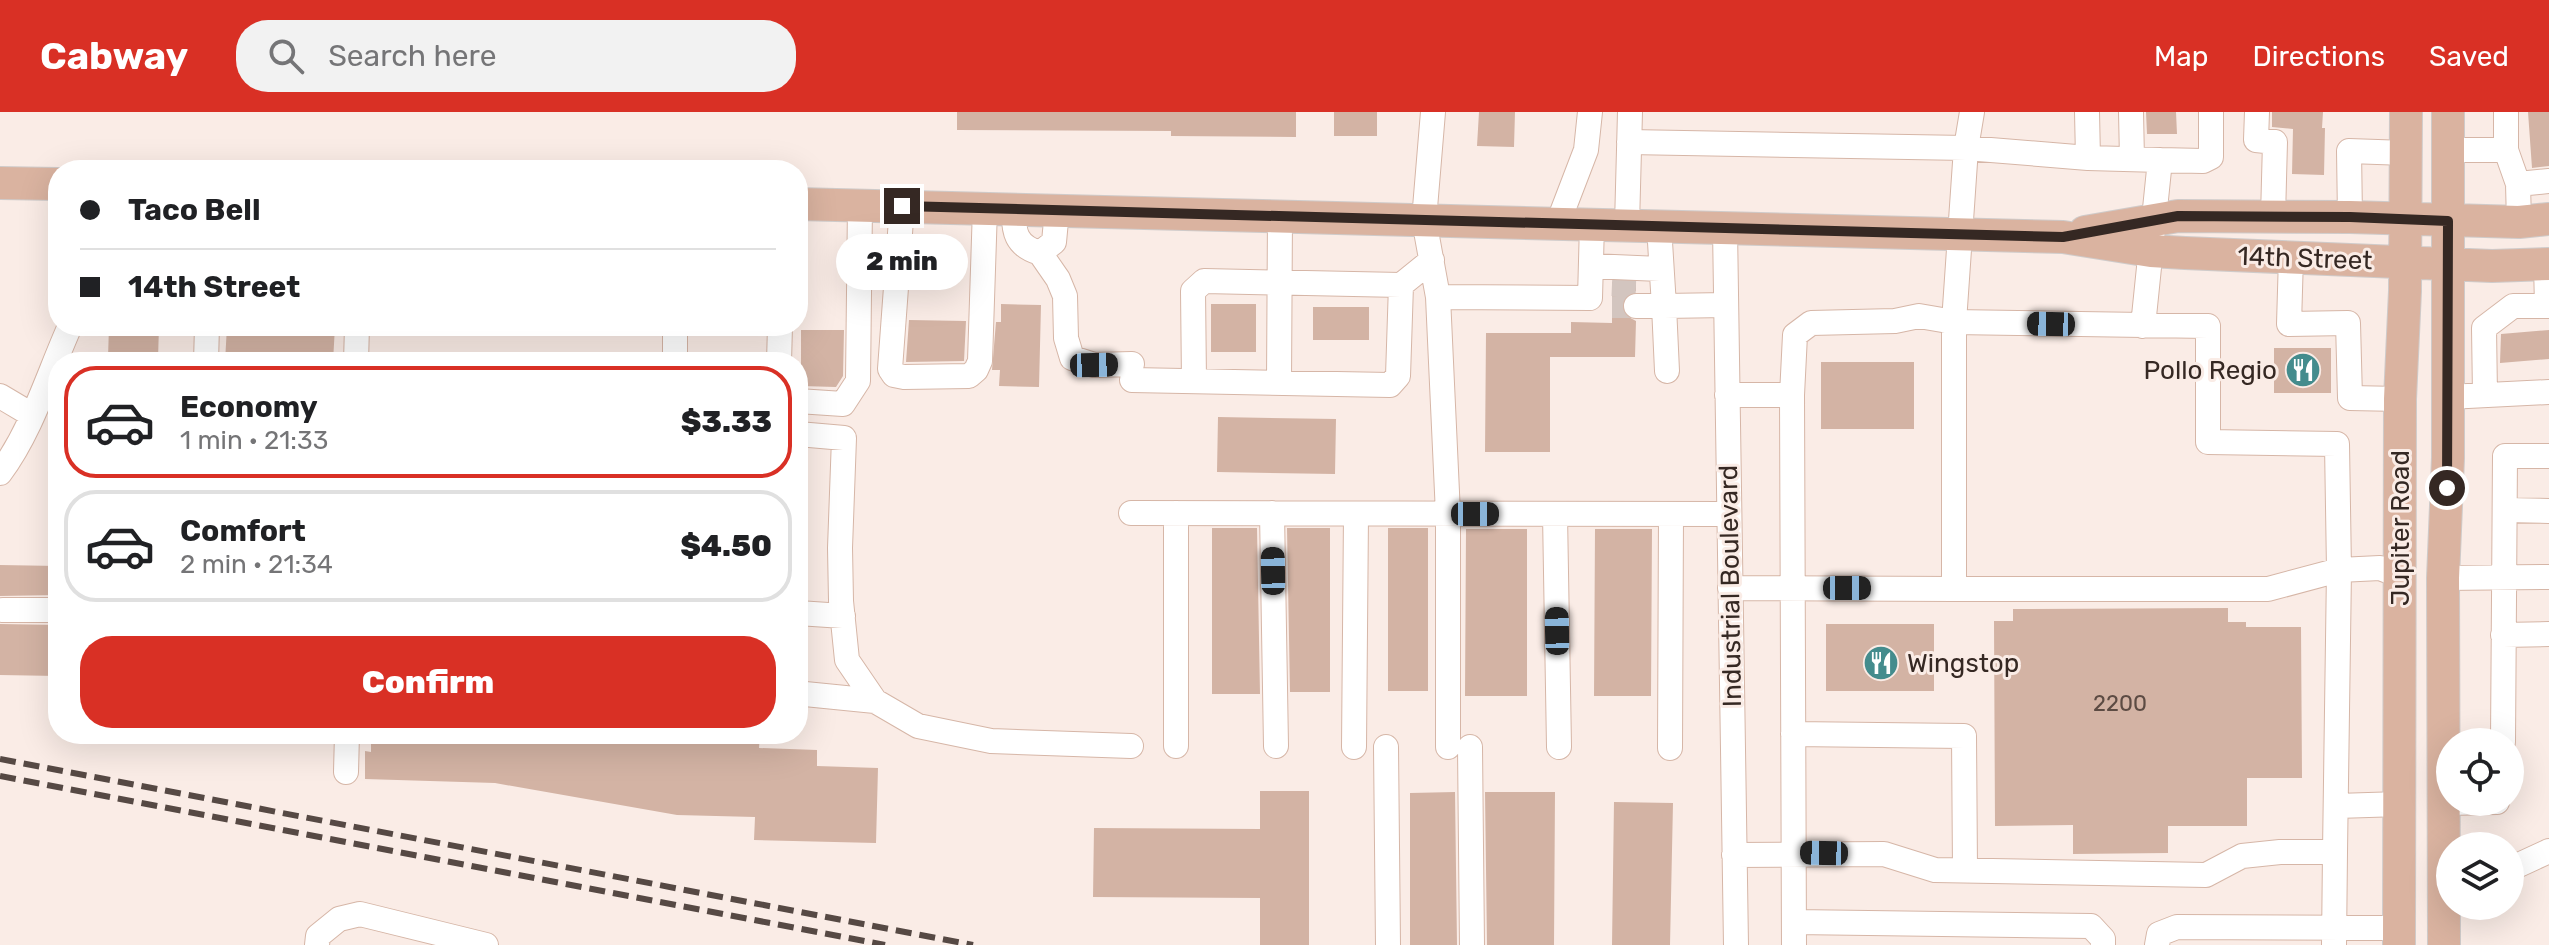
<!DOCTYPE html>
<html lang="en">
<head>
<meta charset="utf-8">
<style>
	:root { --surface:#fff; --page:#f2f2f2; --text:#202124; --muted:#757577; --line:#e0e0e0; --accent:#d93025 }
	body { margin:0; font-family:Rubik,sans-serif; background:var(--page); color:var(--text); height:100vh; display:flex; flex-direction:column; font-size:30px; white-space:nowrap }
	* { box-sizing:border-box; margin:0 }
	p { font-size:26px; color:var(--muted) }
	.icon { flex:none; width:44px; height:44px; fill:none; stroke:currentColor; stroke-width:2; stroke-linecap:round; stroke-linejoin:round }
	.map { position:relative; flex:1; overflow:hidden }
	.details { position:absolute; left:48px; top:240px; width:760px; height:392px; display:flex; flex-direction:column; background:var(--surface); border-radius:32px; box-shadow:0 8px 32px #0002 }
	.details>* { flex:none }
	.hud { position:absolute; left:48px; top:48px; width:760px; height:176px; border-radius:32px; box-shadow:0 8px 32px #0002; display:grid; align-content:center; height:176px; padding:0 32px; background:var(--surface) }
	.fabs { position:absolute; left:2436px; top:616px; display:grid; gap:16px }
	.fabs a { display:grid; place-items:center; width:88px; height:88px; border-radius:50%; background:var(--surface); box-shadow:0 8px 32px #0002; font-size:40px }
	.end { position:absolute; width:36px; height:36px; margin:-18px; border:10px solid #352823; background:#fff; box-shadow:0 0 0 4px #fff }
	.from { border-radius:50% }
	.bubble { position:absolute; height:56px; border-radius:28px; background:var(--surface); box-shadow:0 8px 32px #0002; font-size:26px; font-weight:800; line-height:56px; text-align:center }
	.car { position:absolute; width:24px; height:48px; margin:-24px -12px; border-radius:10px; box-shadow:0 0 6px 2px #0007; background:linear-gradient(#222 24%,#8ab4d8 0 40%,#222 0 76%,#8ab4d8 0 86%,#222 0) }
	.hud b { display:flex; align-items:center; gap:28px; height:76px; font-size:30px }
	.hud b+b { border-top:2px solid var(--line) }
	.hud i { width:20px; height:20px; background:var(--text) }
	ul { padding:14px 0 0; list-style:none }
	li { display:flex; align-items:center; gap:24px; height:112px; margin:0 16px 12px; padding:0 16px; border:4px solid var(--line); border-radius:32px }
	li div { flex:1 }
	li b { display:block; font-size:30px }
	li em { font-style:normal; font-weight:800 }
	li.on { border-color:var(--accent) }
	li>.icon { width:72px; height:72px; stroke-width:1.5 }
	.primary-button { display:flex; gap:16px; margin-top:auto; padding:16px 32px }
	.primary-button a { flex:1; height:92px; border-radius:32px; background:var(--accent); color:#fff; font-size:32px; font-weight:800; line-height:92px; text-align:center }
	header { display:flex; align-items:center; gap:48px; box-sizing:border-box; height:112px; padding:0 40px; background:var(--accent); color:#fff }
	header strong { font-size:38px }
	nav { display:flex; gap:44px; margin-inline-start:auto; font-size:28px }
	.search { width:560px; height:72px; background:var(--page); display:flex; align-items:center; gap:20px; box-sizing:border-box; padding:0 28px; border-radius:32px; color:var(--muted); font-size:30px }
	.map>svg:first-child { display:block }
	.building { fill:#d3b3a4 }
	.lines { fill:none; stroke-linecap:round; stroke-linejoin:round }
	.minor-tunnel { stroke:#d3c5bf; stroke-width:24; stroke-dasharray:24 12; stroke-linecap:butt }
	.minor-casing { stroke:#d6b6a7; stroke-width:26 }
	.major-casing { stroke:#cfcbca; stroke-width:34 }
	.minor { stroke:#fff; stroke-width:24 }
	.major { stroke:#dab3a0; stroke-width:32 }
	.rail { stroke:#564944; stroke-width:6; stroke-dasharray:16 8; stroke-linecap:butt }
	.route { stroke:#352823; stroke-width:10 }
	.labels { text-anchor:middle; stroke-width:6; stroke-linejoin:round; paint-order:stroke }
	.number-label { font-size:22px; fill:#5c4b43 }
	.street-label { font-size:26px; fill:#352823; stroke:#faece6 }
	.poi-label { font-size:26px; fill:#352823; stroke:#faece6; text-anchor:end }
</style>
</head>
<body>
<header>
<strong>Cabway</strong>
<div class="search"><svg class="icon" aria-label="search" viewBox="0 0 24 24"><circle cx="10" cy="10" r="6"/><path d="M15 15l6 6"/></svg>Search here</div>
<nav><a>Map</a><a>Directions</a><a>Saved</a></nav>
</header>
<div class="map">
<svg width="2549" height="833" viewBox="0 0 2549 833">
	<rect width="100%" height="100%" fill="#faece6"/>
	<path class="building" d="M957 0H1296V25L1171 24V19L957 18Z
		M1334 0H1377V24H1334Z
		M1479 0H1515L1514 35 1477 34Z
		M2146 0H2176L2177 22H2147Z
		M2272 0H2323L2322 16H2325L2324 63 2292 62 2293 17 2272 15Z
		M2528 0H2549V54L2532 56Z
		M1612 170 1636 171V179L1628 181 1621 193 1623 202 1636 209 1635 245H1550V340H1485L1486 221H1571V210L1612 211Z
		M1001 192 1041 193 1039 275 999 274 1000 258H992L996 210H1001Z
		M1211 192H1256V240H1211Z
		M1313 195H1369V228H1313Z
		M909 208 966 209 964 249 906 250Z
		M109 214H159L158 247 108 246Z
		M227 214H335L333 250H225Z
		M801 218H844L843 264 836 275 801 274Z
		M2549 218V247L2500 251 2501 222Z
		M2274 236H2331V281H2274Z
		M1821 250H1914V317H1821Z
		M1218 305 1336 307 1335 362 1217 360Z
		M1212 416H1257L1260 582H1212Z
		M1287 416H1330V580H1290Z
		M1388 416H1428V579H1388Z
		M1466 417H1527V584H1465Z
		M1595 417H1652L1651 584H1594Z
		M0 453 58 454V483L0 484Z
		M2228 496V510H2246V515H2301L2302 666H2247V714H2168V741L2073 742V713L1995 714 1994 509H2013V497Z
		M0 512 58 513V564L0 563Z
		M1826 512H1934V579H1826Z
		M371 622H760L759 636 817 638V654L878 656 876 731 754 728 755 705 677 703 495 671 365 667V639L371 640Z
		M1260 679H1309V833H1260V786L1093 785 1094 716 1260 717Z
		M1455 680 1457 833H1410V681Z
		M1485 680H1555L1554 833H1487Z
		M1614 690 1673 691 1670 833H1612Z"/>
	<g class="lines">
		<path class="minor-tunnel" d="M1612 172 1636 173
			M1612 194H1636"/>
		<defs>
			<path id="minor" d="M1433 0 1424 108 1438 185 1448 402V635
				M2087 0 2088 46
				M2131 0 2132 47
				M2257 0 2256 28 2275 30 2273 105
				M1629 30 1966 36 2088 46 2160 48 2143 214
				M2448 38H2506V0
				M2506 38 2518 72 2519 110
				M2160 48 2203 49 2211 45V0
				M2518 72 2549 69
				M902 94 890 257 894 263 904 265 969 264 976 258 980 249 985 96
				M1014 97C1013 120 1016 134 1040 141
				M1057 98 1054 130 1040 141 1058 167 1065 184 1066 226 1072 246 1094 253 1132 252
				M2350 105 2349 39 2406 41
				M1558 111 1586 38 1590 0
				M1627 113 1630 0
				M1659 114 1664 194 1726 193
				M1725 116 1736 833
				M2291 145 2289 212 2348 211 2350 286 2400 287
				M2546 152 2547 194
				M1591 154 1660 157
				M1438 185 1590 186 1592 112
				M1636 194H1664L1667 259
				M206 250 207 214
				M356 250 357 214
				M675 250V214
				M779 250 780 214
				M1132 268 1390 273 1398 264 1401 173
				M1194 269 1193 179 1204 169 1401 173 1432 148
				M1279 271 1280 104
				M1727 283H1792
				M2485 283 2484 216 2513 194H2549
				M0 284 32 303
				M2448 285 2549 280
				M798 289 843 292 858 269 860 93
				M798 322 844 326 840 436 841 489 847 548 875 589 918 614 991 629 1131 634
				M0 361C32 318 48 263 70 214
				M2505 398 2549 399
				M1131 401 1729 402
				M1176 401V634
				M1272 401 1276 634
				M1555 402 1559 635
				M2443 466 2549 465
				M1730 476 1954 477V210L2208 214V330L2337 332 2339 458 2335 740H2280L2242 744 2206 763 1935 758 1884 742 1734 743
				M1954 477H2268L2339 458 2380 456 2401 464
				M3 498H58
				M798 501 843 504
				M2503 523 2549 522
				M805 582 875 589
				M1793 622 1964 624 1965 757
				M2503 630 2505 344H2549
				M1354 635 1356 402
				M1386 635 1388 833
				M1470 635 1472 833
				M1670 636 1671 402
				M346 660 347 622
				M2445 691 2497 690
				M2337 694 2400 692
				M2510 757 2549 739
				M1795 810 2091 814 2103 827V833
				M317 833 318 824 339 807 360 802 486 833
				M1794 833 1792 283 1795 223 1811 211 1895 209 1919 204 1954 210 1966 36 1972 0
				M2157 833 2159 822 2177 815 2399 816
				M2334 833 2335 740"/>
			<path id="major" d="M0 71 58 72
				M798 92 2063 125 2151 139 2185 141 2492 154 2549 152
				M2085 120 2178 104 2350 105 2519 110 2549 107
				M2399 833 2400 287 2405 179 2406 0
				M2444 833 2443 466 2448 346V0"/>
		</defs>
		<use href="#minor" class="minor-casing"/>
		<use href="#major" class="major-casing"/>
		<use href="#minor" class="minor"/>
		<use href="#major" class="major"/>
		<path class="rail" d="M0 647 973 833
			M0 664 885 833"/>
	</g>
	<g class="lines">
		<path class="route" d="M902 94 2063 125 2178 104 2350 105 2448 109 2447 376"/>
	</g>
	<defs>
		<symbol id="restaurant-disc" viewBox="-11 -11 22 22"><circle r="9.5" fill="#448c8d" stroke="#faece6"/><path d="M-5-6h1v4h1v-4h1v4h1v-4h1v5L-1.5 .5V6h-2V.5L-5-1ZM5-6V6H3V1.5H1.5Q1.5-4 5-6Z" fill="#fff"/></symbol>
	</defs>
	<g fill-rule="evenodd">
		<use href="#restaurant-disc" x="2283" y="238" width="40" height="40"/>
		<use href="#restaurant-disc" x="1861" y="531" width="40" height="40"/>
	</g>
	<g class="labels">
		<g class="number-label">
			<text x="2120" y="599">2200</text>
		</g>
		<g class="street-label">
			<text transform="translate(2305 146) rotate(2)" y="9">14th Street</text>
			<text transform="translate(2400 416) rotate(-90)" y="9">Jupiter Road</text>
			<text transform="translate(1730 474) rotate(-91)" y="9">Industrial Boulevard</text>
		</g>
		<g class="poi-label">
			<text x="2277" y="267">Pollo Regio</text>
			<text x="1907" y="560" text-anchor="start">Wingstop</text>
		</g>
	</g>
</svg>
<div class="fabs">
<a><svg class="icon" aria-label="locate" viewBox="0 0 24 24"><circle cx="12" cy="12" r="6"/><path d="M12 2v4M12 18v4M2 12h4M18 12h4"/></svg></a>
<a><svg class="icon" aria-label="layers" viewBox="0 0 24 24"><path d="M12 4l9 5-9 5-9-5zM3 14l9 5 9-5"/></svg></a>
</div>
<i class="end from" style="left:2447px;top:376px"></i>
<i class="end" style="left:902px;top:94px"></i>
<div class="bubble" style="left:836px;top:122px;width:132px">2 min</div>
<i class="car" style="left:2051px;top:212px;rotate:271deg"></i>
<i class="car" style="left:1094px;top:253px;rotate:89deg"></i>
<i class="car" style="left:1475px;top:402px;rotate:90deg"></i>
<i class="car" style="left:1273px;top:459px;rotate:359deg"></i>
<i class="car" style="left:1847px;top:476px;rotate:90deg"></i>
<i class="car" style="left:1557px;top:519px;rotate:359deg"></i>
<i class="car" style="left:1824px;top:741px;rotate:271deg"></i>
<div class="hud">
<b><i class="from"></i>Taco Bell</b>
<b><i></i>14th Street</b>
</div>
<section class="details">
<ul>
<li class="on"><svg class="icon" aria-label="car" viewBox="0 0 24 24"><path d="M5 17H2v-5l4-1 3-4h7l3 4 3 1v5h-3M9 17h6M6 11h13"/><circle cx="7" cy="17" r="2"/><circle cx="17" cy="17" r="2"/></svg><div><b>Economy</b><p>1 min · 21:33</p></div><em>$3.33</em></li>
<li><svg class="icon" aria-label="car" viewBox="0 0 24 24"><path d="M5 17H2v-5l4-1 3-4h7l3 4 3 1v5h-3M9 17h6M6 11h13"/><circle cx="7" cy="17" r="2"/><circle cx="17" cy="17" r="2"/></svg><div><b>Comfort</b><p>2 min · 21:34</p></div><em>$4.50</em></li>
</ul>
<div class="primary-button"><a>Confirm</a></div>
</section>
</div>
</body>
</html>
